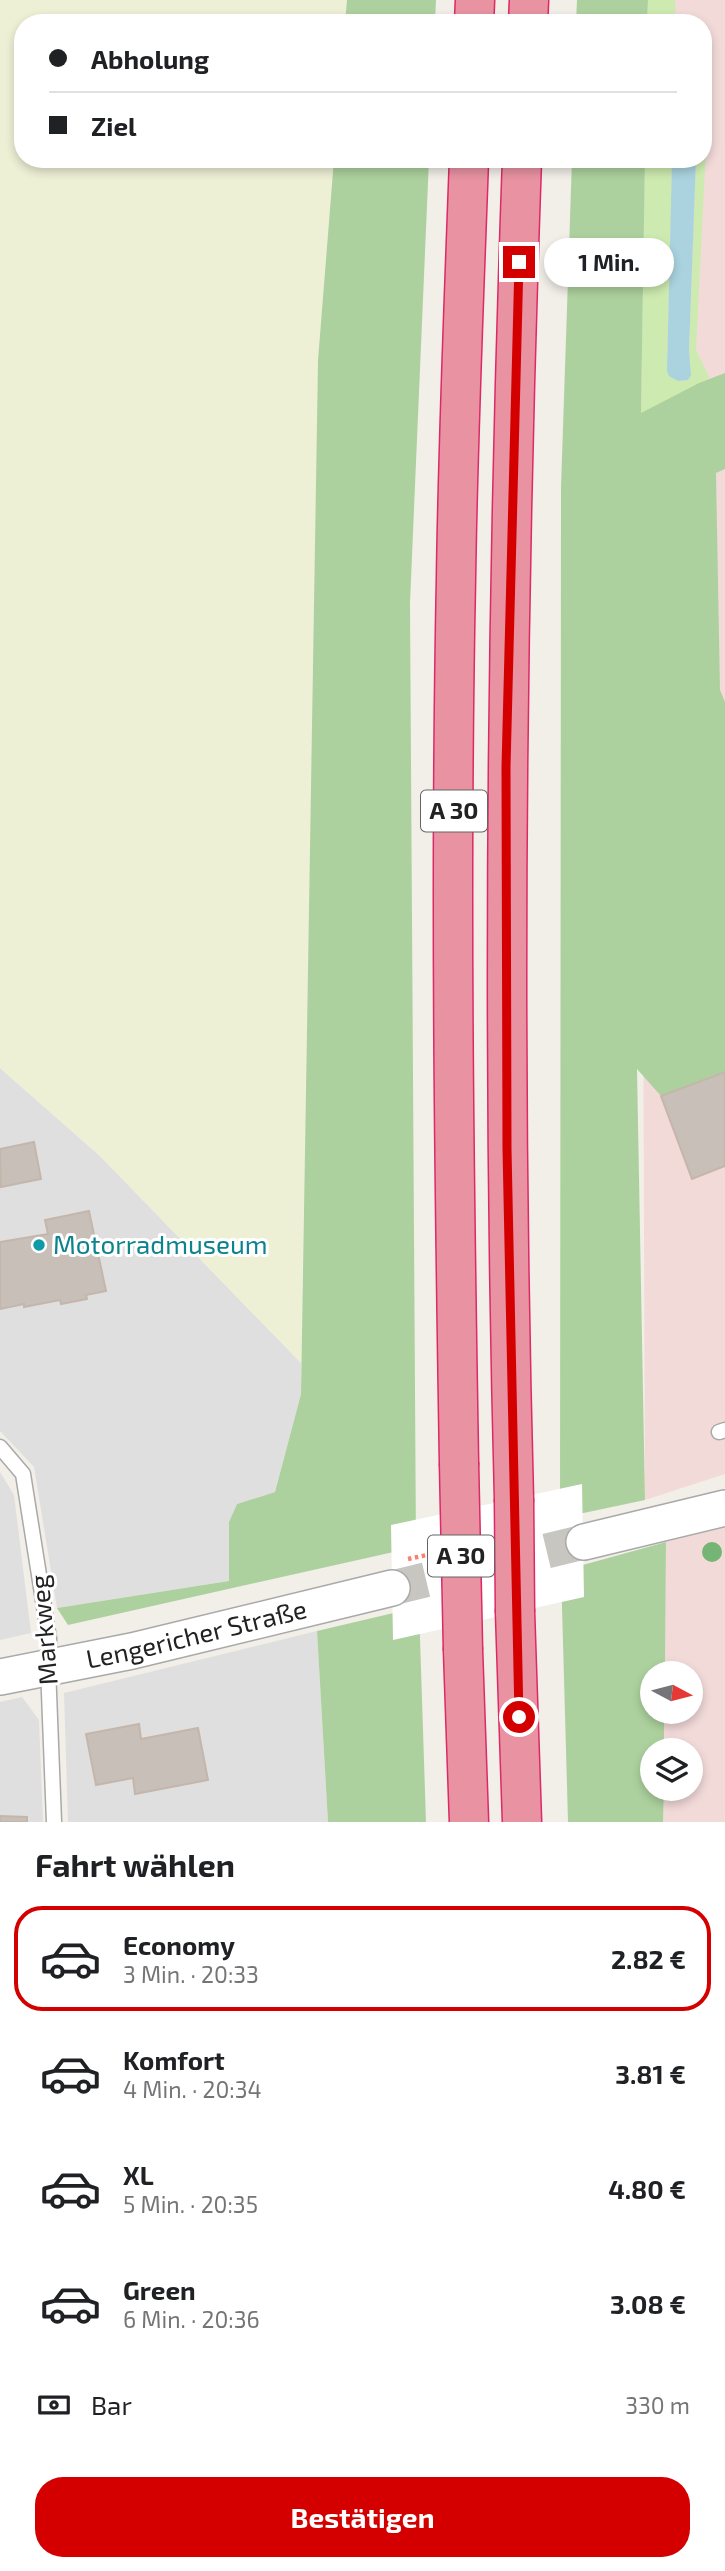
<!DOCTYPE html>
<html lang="de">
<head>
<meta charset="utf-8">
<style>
	:root { --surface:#fff; --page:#f2f2f2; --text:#202124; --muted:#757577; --line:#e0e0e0; --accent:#d40000 }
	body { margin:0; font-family:"Exo 2",sans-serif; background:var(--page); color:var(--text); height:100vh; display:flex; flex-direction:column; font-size:26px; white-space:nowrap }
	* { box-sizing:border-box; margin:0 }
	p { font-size:23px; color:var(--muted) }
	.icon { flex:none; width:38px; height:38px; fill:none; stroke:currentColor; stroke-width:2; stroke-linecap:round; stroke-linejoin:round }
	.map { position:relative; height:1822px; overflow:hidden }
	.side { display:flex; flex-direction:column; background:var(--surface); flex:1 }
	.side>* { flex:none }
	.guide { position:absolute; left:14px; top:14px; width:698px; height:154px; border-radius:28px; box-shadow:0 4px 10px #0003; display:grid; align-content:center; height:154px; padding:0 35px; background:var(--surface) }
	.needle { width:46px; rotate:97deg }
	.fabs { position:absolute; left:640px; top:1661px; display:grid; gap:14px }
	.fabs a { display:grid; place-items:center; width:63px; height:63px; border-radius:50%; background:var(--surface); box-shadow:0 4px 10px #0003; font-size:35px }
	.end { position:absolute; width:32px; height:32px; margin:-16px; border:9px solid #d40000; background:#fff; box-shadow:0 0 0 4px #fff }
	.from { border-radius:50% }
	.bubble { position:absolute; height:49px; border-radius:24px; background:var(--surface); box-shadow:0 4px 10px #0003; font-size:23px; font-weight:700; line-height:49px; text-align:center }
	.guide b { display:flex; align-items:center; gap:24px; height:66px; font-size:26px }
	.guide b+b { border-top:2px solid var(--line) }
	.guide i { width:18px; height:18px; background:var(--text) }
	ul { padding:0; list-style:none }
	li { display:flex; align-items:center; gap:21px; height:105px; margin:0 14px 10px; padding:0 21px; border:4px solid transparent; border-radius:28px }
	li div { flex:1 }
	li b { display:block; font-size:26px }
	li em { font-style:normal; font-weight:700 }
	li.active { border-color:var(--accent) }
	li>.icon { width:63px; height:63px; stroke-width:1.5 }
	h2 { padding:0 35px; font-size:32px; line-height:84px }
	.pay { display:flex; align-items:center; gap:18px; height:77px; padding:0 35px; font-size:26px }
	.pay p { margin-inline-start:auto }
	.primary-button { display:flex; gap:14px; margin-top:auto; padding:14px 35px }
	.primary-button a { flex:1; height:80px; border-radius:28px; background:var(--accent); color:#fff; font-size:28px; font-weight:700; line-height:80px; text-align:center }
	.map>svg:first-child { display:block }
	.residential { fill:#e0dfdf }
	.commercial { fill:#f2dad9 }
	.farmland { fill:#eef0d5 }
	.grass { fill:#cdebb0 }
	.forest { fill:#add19e }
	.water { fill:#aad3df }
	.pier { fill:#fff }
	.building { fill:#c7bfb8; stroke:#c4b6ab; stroke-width:2 }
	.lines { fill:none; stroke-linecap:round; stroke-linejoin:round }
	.tertiary-tunnel { stroke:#c8c6c1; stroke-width:35; stroke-dasharray:35 18; stroke-linecap:butt }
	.service-casing { stroke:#a9a9a9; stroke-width:17 }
	.tertiary-casing { stroke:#a9a9a9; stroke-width:38 }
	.motorway-casing { stroke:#dc2a67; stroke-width:41 }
	.path { stroke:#fa8072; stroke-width:4.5; stroke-dasharray:3.5 3.5; stroke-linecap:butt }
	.service { stroke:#fff; stroke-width:14 }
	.tertiary { stroke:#fff; stroke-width:35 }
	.motorway { stroke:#e892a2; stroke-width:38 }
	.motorway-bridge-casing { stroke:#dc2a67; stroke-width:41; stroke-linecap:butt }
	.motorway-bridge { stroke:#e892a2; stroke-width:38 }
	.tree { fill:#74b475 }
	.route { stroke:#d40000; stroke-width:9 }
	.culture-dot { fill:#0f9aa8; stroke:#fff; stroke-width:2.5 }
	.labels { text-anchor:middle; stroke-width:6; stroke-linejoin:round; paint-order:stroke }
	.shield { fill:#fff; stroke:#646464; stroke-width:2 }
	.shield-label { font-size:24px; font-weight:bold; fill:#222 }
	.culture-label { font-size:26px; fill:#0d838f; stroke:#fff; text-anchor:start }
	.street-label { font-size:26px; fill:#222; stroke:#fff }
</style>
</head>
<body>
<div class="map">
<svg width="725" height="1822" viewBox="0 0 725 1822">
	<rect width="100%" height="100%" fill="#f2efe9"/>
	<path class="residential" d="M0 1068 100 1156 301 1363V1394L275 1492 237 1504 229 1522V1581L57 1608 34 1467 0 1431Z
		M0 1472 14 1495 31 1633 0 1640Z
		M317 1631 328 1822H68L64 1693Z
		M22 1697 39 1720 43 1822H0V1702Z"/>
	<path class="commercial" d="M648 0H725V1474L645 1500 641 414 645 159H704V23H647Z
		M725 1527V1822H663L664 1789 691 1788V1750H664V1712H691V1673H665L666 1542Z"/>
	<path class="farmland" d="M0 0H347L345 23H23V159H334L318 360 301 1363 100 1156 0 1068Z"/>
	<path class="grass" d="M648 0H675L676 23H647Z
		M704 145 706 148 696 350 710 378 641 414 645 159H672L667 371 678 381 687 380 691 375 689 350 696 159H704Z"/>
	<path class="forest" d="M347 0H436L435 23H345Z
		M577 0H648L647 23H576Z
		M334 159H429L410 603 416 1547 68 1625 57 1608 229 1581V1522L237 1504 275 1492 301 1394 318 360Z
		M572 159H645L641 413 699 383 725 373V469L716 473 720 690 725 702V1072L661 1096 637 1069 645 1500 560 1518 561 487Z
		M666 1542 665 1673H653V1712H664V1750H653V1788L664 1789 663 1822H568L561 1571Z
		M419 1607 426 1822H328L317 1631Z"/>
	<path class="water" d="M672 159H696L689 350 691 375 688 380 678 381 669 376 667 371Z"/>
	<path class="pier" d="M582 1484 584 1597 393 1640 391 1525Z"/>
	<path class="building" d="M725 1072V1166L692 1179 661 1096Z
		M34 1142 41 1179 1 1187 0 1149Z
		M89 1211 106 1291 86 1295 87 1299 61 1304 60 1300 24 1307V1304L0 1309V1242L48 1234 45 1220Z
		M139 1724 141 1739 198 1728 208 1780 135 1794 133 1778 96 1785 86 1734Z
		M0 1816 27 1817V1822H0Z"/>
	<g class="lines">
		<path class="tertiary-tunnel" d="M392 1588 584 1542"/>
		<defs>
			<path id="service" d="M719 1432 725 1430
				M0 1447 23 1474 49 1638 48 1667 54 1822"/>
			<g id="tertiary">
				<path d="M584 1542 725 1508"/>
				<path id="s1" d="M0 1677 132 1651 392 1588"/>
			</g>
			<path id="motorway" d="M474 23 475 0
				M528 23 529 0
				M459 1463C454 1168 450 873 456 578 458 439 464 299 469 159
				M514 1499C502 1052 506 606 522 159
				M515 1612 522 1822
				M463 1650 469 1822"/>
		</defs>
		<use href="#service" class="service-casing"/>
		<use href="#tertiary" class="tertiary-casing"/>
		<use href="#motorway" class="motorway-casing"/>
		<path class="path" d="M408 1559 427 1555"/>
		<use href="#service" class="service"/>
		<use href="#tertiary" class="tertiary"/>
		<use href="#motorway" class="motorway"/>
		<defs>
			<path id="motorway-bridge" d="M459 1463 463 1650
				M514 1499 515 1612"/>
		</defs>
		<use href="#motorway-bridge" class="motorway-bridge-casing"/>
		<use href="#motorway-bridge" class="motorway-bridge"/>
	</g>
	<circle class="tree" cx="712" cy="1552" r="10"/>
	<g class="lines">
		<path class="route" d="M519 1717 507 1149 506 767 519 262"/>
	</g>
	<circle class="culture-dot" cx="39" cy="1245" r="7"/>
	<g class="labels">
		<g class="shield">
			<rect x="421" y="790.5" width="66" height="41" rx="5"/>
			<rect x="428" y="1535.5" width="66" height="41" rx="5"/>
		</g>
		<g class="shield-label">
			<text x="454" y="819">A 30</text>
			<text x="461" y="1564">A 30</text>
		</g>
		<g class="culture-label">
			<text x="53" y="1254">Motorradmuseum</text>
		</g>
		<g class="street-label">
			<text transform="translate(44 1630) rotate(-95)" y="9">Markweg</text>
			<text dy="9" stroke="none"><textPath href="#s1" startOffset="201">Lengericher Straße</textPath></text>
		</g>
	</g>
</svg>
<div class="fabs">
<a><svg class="needle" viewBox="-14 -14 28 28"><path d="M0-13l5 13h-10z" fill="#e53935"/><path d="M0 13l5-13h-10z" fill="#757577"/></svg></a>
<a><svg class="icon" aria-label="layers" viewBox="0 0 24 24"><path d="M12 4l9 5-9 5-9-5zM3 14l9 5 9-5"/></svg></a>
</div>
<i class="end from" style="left:519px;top:1717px"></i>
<i class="end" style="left:519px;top:262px"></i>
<div class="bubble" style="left:544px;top:238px;width:130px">1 Min.</div>
<div class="guide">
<b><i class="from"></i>Abholung</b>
<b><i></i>Ziel</b>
</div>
</div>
<section class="side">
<h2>Fahrt wählen</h2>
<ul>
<li class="active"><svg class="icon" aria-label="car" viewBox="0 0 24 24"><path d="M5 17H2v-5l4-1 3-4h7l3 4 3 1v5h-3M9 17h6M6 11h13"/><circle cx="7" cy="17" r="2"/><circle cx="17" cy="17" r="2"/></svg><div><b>Economy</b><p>3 Min. · 20:33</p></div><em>2.82 €</em></li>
<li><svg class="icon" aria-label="car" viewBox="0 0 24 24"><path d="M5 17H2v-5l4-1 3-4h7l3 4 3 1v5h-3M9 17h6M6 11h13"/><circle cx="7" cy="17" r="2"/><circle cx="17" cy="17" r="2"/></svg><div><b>Komfort</b><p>4 Min. · 20:34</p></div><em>3.81 €</em></li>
<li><svg class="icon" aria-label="car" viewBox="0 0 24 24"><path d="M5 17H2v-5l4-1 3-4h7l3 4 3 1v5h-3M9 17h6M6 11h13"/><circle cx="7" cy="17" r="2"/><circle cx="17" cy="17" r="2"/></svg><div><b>XL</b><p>5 Min. · 20:35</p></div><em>4.80 €</em></li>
<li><svg class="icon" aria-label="car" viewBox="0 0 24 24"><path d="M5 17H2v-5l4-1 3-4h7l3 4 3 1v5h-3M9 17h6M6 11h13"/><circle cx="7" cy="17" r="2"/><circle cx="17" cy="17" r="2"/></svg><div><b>Green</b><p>6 Min. · 20:36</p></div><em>3.08 €</em></li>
</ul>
<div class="pay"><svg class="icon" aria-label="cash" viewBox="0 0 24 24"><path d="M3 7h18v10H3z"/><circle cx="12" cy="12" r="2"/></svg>Bar<p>330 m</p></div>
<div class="primary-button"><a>Bestätigen</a></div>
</section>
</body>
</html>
